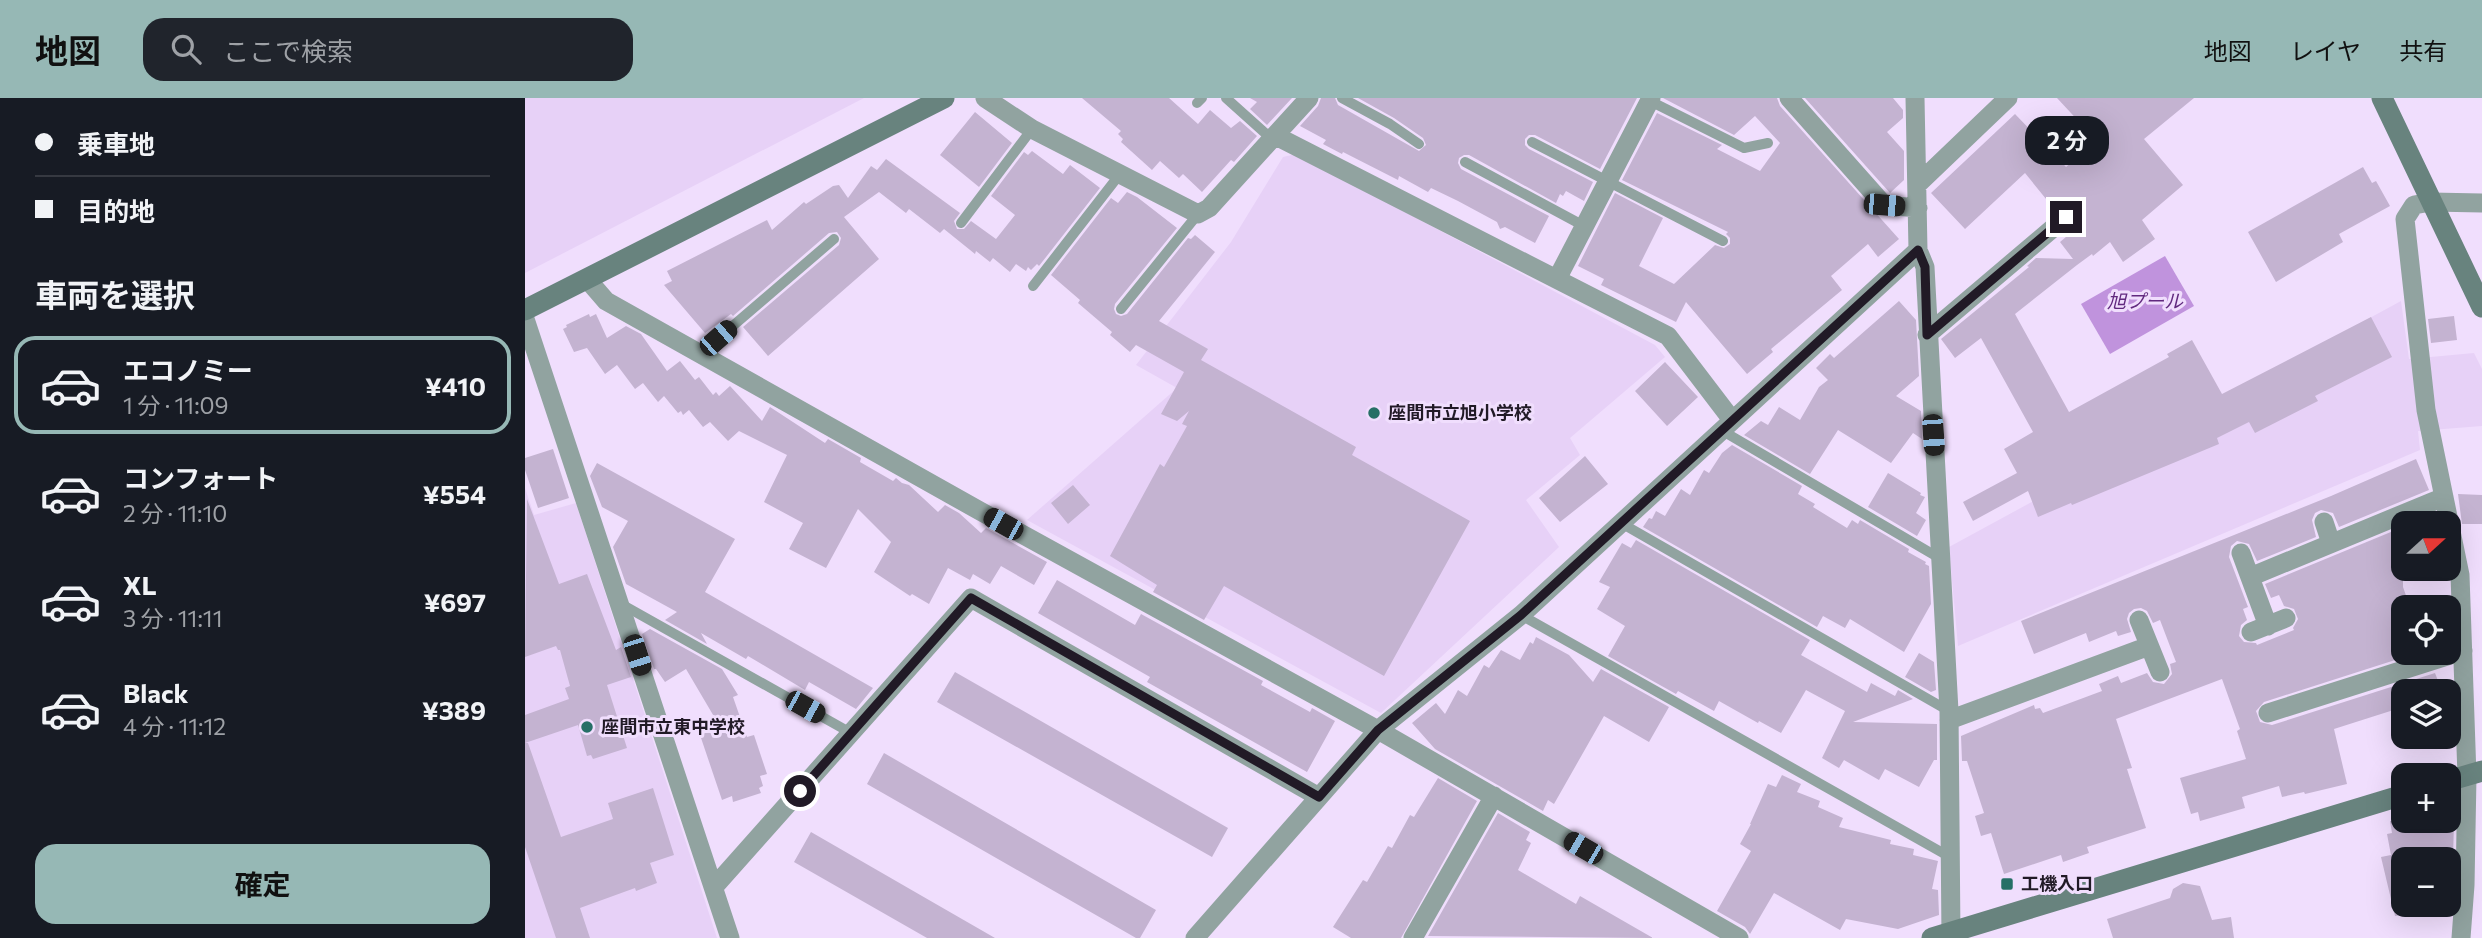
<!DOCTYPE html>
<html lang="ja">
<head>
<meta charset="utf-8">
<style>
	:root { --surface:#171b24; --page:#20242c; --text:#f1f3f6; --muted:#9ea1a6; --line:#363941; --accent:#96b8b5 }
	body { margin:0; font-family:Commissioner,"Noto Sans JP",sans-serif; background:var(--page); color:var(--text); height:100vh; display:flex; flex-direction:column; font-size:26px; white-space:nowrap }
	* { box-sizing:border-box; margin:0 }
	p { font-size:23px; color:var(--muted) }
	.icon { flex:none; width:38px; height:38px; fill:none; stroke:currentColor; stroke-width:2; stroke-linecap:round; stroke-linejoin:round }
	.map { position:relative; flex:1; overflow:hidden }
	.side { display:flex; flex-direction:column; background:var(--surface); width:525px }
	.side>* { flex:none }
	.top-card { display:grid; align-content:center; height:154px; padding:0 35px; background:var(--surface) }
	.needle { width:46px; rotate:69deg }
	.fabs { position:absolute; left:1866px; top:413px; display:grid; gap:14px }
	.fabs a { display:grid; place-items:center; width:70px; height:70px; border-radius:14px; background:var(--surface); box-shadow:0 7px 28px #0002; font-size:35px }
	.end { position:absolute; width:32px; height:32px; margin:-16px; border:9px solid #211a26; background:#fff; box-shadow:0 0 0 4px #fff }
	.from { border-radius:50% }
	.bubble { position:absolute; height:49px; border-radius:21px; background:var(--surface); box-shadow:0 7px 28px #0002; font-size:23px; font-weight:700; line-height:49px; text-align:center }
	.car { position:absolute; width:21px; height:42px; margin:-21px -10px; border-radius:9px; box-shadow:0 0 5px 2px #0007; background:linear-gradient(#222 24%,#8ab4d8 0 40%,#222 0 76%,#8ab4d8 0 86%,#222 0) }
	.top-card b { display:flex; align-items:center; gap:24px; height:66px; font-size:26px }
	.top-card b+b { border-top:2px solid var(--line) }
	.top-card i { width:18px; height:18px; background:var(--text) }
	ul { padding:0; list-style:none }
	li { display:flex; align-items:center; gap:21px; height:98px; margin:0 14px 10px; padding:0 21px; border:4px solid transparent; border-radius:21px }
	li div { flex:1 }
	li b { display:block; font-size:26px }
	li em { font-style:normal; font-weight:700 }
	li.on { border-color:var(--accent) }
	li>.icon { width:63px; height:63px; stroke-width:1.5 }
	h2 { padding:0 35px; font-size:32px; line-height:84px }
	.primary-button { display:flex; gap:14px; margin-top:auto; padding:14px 35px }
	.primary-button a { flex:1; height:80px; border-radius:21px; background:var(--accent); color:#111; font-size:28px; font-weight:700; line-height:80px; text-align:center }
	header { display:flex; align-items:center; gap:42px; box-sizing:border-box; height:98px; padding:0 35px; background:var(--accent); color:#111 }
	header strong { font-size:33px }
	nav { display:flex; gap:38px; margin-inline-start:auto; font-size:24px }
	.search { width:490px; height:63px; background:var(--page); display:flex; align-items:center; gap:18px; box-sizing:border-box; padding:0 24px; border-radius:21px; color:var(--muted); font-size:26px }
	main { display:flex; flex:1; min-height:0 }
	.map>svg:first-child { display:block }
	.built { fill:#e7d1f7 }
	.water { fill:#c093dd }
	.building { fill:#c4b3d1 }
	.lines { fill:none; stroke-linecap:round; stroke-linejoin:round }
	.lane { stroke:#91a3a0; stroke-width:10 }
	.street { stroke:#91a3a0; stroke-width:19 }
	.secondary { stroke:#68837e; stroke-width:21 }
	.route { stroke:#211a26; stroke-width:9 }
	.poi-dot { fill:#266f66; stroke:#f0defd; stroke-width:2.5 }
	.labels { text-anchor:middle; stroke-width:6; stroke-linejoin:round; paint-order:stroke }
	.poi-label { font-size:18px; font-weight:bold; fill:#211a26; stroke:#f0defd; text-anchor:start }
	.water-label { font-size:19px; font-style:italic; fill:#61297f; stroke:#f0defd }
</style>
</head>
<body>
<header>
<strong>地図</strong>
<div class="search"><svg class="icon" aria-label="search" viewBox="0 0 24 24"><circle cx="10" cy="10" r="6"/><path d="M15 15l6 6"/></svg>ここで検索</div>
<nav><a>地図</a><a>レイヤ</a><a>共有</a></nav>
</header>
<main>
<section class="side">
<div class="top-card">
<b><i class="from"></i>乗車地</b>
<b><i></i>目的地</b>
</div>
<h2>車両を選択</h2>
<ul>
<li class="on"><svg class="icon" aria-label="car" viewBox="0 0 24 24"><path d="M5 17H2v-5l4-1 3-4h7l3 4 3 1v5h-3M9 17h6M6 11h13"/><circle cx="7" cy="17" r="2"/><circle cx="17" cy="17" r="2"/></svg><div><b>エコノミー</b><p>1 分 · 11:09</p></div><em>¥410</em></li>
<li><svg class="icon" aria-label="car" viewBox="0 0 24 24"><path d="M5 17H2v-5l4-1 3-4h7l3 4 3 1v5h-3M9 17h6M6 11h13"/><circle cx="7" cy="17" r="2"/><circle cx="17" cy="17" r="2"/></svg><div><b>コンフォート</b><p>2 分 · 11:10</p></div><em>¥554</em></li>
<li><svg class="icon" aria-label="car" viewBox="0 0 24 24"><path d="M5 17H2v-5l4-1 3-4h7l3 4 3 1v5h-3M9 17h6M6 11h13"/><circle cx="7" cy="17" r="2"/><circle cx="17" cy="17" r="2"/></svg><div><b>XL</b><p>3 分 · 11:11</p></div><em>¥697</em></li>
<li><svg class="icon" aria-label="car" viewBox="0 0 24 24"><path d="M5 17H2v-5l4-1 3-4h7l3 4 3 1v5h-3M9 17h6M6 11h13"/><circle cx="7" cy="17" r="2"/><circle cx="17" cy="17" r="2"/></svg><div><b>Black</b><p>4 分 · 11:12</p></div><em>¥389</em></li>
</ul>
<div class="primary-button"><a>確定</a></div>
</section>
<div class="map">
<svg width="1957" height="840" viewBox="0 0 1957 840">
	<rect width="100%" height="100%" fill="#f0defd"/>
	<path class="built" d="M0 0H339L0 175Z
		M771 56 1130 247 1140 259 1045 340 1055 357 1001 402 1034 449 856 615 502 422 652 290 611 267 706 144 758 59Z
		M1876 203 1884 261 1949 255 1957 271V328L1893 333 1895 352 1433 548 1424 449Z
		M0 390 9 417 51 405 192 840H0Z"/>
	<path class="water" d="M1640 158 1669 208 1585 256 1556 206Z"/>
	<path class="building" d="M557 0H644L673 26 685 12 706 30 715 23 732 38 709 64 706 62 677 94 658 76 654 80 635 63 627 72 596 44 598 41 593 36 596 33Z
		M725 0H767L742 27 725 11 732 4Z
		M796 0H810L813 7 894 53 901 47 898 40 869 20 833 0H1112L1075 71 1010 37H1004L1000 41V47L1004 51 1068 84 1059 103 1041 93 1038 98 1035 96 1031 105 944 57H939L934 60 933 65 936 71 1024 118 1010 145 980 129 975 131 972 124 933 103 906 90 903 94 874 78 873 82 818 54 817 56 798 46 801 42 775 28 793 8Z
		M1138 0H1252L1255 8 1374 141 1353 159 1343 146 1306 178 1317 192 1246 251 1248 254 1222 276 1161 204 1151 224 1076 187 1079 181 1053 168 1090 95 1138 120 1114 168 1149 186 1190 147 1199 150 1205 146V140L1201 136 1203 134 1097 82 1132 15 1197 47 1192 51 1235 73 1255 45 1230 18 1209 37Z
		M1280 0H1368L1378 12V20L1362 34 1379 53V82L1365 95Z
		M1532 0H1669L1619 41 1658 87 1617 122 1630 141 1598 164 1585 144 1568 158 1567 156 1552 167 1490 216 1544 314 1644 259 1642 256 1667 242 1697 296 1846 219 1867 259 1790 298 1793 303 1730 335 1724 324 1692 340 1694 346 1547 407 1546 405 1513 419 1503 393 1448 423 1438 404 1492 375 1479 351 1508 334 1456 240 1430 260 1416 241 1504 169 1502 168 1511 160 1548 161 1535 144 1548 133 1546 131 1552 124 1553 117 1550 111 1544 107H1538L1530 112 1500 75 1440 131 1406 95 1490 16 1541 69 1572 43Z
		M450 14 487 45 454 89 415 57Z
		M507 53 538 76 545 67 575 90 514 168 512 166 506 172 503 169 501 173 491 166 485 174 468 160 465 164 451 153 450 156 419 131 415 135 384 111 381 115 354 94 319 119 354 161 243 258 218 229 314 147 316 140 312 134 304 135 208 218 206 216 180 235 139 187 147 183 142 173 242 122 247 132 279 104 281 106 308 88 314 87 323 100 346 68 352 72 361 61 435 115 429 123 432 131H439L446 123 471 141 490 117 466 98 499 54 503 57Z
		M1838 69 1847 85 1851 83 1865 108 1814 136 1818 144 1751 184 1723 134Z
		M602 94 612 99 652 130 590 206 589 211 591 216 596 218 602 216 663 140 666 141 670 137 690 154 634 223 683 251 676 262 831 349 827 357 945 423 859 578 699 488 679 522 628 494 632 487 585 458 635 366 639 369 662 328 657 326 664 313 652 323 636 316 659 274 611 247 605 254 585 237 587 234 553 205 555 202 526 177 586 100 593 105Z
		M1374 203 1391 222 1394 278 1371 298 1396 313 1397 341 1388 335 1366 365 1313 332 1285 376 1219 337 1236 323 1243 327 1254 309 1275 322 1294 289 1303 282 1291 270 1305 256 1309 260Z
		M64 216 65 219 71 216 82 240 101 228 116 236 142 273 155 263 170 282 174 279 188 297 191 294 194 298 205 288 237 323 245 309 300 345 303 341 336 360 335 364 368 383 371 380 377 385 384 387 413 414 420 407 434 415 456 435 461 430 522 464 509 487 476 468 465 486 448 476 445 482 423 470 404 506 387 496 385 498 349 474 366 444 333 411 301 470 264 451 278 425 239 404 262 357 214 333 203 343 185 324 178 329 164 312 158 317 156 313 153 315 139 298 133 304 118 285 110 291 92 267 80 276 62 250 49 254 38 231 42 229 41 227Z
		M1929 218 1932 242 1906 245 1903 221Z
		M1140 264 1173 299 1142 328 1110 293Z
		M1207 347 1277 388 1273 396 1290 406 1288 409 1322 430 1327 422 1333 426 1335 422 1384 451 1383 454 1401 464 1400 466 1404 468 1406 506 1379 554 1325 521 1320 530 1298 518 1292 529 1118 429 1124 420 1127 421 1131 413 1140 418 1156 391 1165 397 1179 372 1184 375 1197 355Z
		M28 351 44 400 13 410 0 372V360Z
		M1060 358 1083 386 1035 424 1014 400Z
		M1891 361 1904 392 1814 429 1808 415 1796 412 1790 415 1787 422 1791 439 1732 463 1724 446 1712 443 1706 448 1704 459 1723 509 1718 511 1722 522 1716 527 1714 538 1719 544 1731 545 1732 547 1769 532 1768 530 1773 521 1769 511 1759 508 1754 497 1746 500 1740 486 1878 429V489L1885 509H1878V555H1892L1739 604 1731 613 1735 624 1747 627 1910 575 1917 593H1878V609L1809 631 1822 686 1780 696 1779 694 1757 699 1754 688 1717 699 1720 710 1675 723 1673 714 1666 716 1655 680 1721 661 1712 633 1715 631 1697 581 1591 621 1607 670 1602 671 1621 730 1562 749 1564 755 1538 764 1536 757 1479 776 1466 735 1456 738 1450 718 1459 715 1442 663H1437L1436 638 1509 607 1510 611 1515 610 1518 615 1577 593 1574 586 1593 578 1596 585 1622 575 1628 584 1639 586 1647 576 1645 566 1651 564 1635 522 1628 525 1622 513 1616 510 1609 511 1604 515 1602 521 1606 534 1593 538 1591 533 1564 544 1561 535 1509 556 1496 523 1806 398Z
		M72 365 210 441 180 494 348 590 331 611 284 584 280 592 223 558 221 561 176 535 182 546 140 522 152 514 101 486 88 449 103 423 77 409 65 378Z
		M1363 375 1396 395 1395 397 1400 399 1391 415 1401 422 1392 438 1343 409Z
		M548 387 565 407 543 426 526 405Z
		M1933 396 1957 397V426H1937Z
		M2 401 34 486 62 476 91 552 96 549 106 579 82 587 102 650 68 661 66 657 62 658 53 627 0 645V617L44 601 40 590 45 588 35 552H33L31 548 0 559Z
		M1111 442 1285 542 1276 557 1342 594 1346 585 1370 598 1373 592 1388 601 1328 624 1412 626V662H1409L1394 689 1360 671 1354 682 1319 662 1314 670 1297 660 1320 613 1281 592 1256 635 1234 623 1233 625 1194 603 1189 613 1153 593 1151 596 1083 558 1100 528 1072 511 1085 489 1074 484 1097 445 1106 450Z
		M532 482 610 527 616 516 738 583 736 587 785 614 787 610 810 623 782 674 622 584 625 579 513 515Z
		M125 531 197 571 213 597 208 599 222 639 229 637 242 676 235 678 238 688 234 690 236 695 208 704 207 698 197 702 175 637 188 632 187 629 194 627 161 571 140 584 131 571H129L117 536Z
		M1011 539 1044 557 1068 584 1076 571 1144 609 1124 644 1079 618 1029 706 1023 702 1018 713 910 651 887 625 911 605 920 616 933 592 942 598 959 567 964 570 976 552 995 562 1005 544 1008 546Z
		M1394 555 1409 564 1411 592 1406 594 1380 579Z
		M430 574 703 730 687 759 412 604Z
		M0 645H3L36 739 88 721 83 705 128 690 149 757 125 765 132 785 111 793 110 790 55 810 65 840H31L0 749Z
		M359 655 631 812 615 840H611L342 686Z
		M1257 677 1276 686 1272 694 1295 703 1293 709 1318 720 1314 729 1366 742 1365 746 1389 751 1388 757 1413 763 1407 791 1413 792 1414 817 1373 831 1321 821 1315 832 1249 795 1225 836 1220 829 1192 813 1226 753 1215 746 1226 726H1225L1243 686 1251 689Z
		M913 680 952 703 876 840H826L808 829 838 782 842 784 863 748 867 750 885 717 889 719Z
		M973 715 1005 734 1001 742 1006 745 993 772 1051 806 1055 798 1128 840 903 838Z
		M1865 723H1929L1928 761H1878V817L1870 818 1856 759 1866 757 1862 736 1867 735Z
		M286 734 397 798 470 840H402L269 764Z
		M1658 785 1675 788 1687 822 1706 819 1709 840H1588L1582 821 1645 800 1648 791Z"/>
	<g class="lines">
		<path class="lane" d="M701 0 740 35 750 38
			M817 0 865 26 894 46
			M1125 3 1219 50 1243 45
			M672 5 677 0
			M1007 44 1198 143
			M940 64 1059 128
			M436 125 507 31
			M508 188 595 76
			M596 211 673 116
			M175 256 309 141
			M1196 332 1416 461
			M1096 425 1424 613
			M98 507 326 635
			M996 517 1425 759"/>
		<path class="street" d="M460 0 507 31 673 116 684 110 784 0
			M1264 0 1359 107 1393 110
			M751 38 1143 238 1207 322
			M1393 86 1483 0
			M1393 152 1400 169 1424 613 1426 840
			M62 181 81 203 455 413 853 632 1214 840
			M1032 181 1126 0
			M0 221 205 840
			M1402 237 1541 119
			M1799 424 1806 445
			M1716 455 1743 528
			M1725 479 1919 399
			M1614 522 1635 574
			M1726 534 1761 520
			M1743 615 1938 553
			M1424 622 1624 548
			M189 789 446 500 794 699
			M670 840 853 632 996 517 1393 152 1390 0
			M888 840 969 698
			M1936 840 1940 787 1942 678 1935 477 1901 312 1880 121 1889 107 1906 104 1957 105"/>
		<path class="secondary" d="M1857 0 1957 209
			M0 212 419 0
			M1923 683 1957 673
			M1407 840 1878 697"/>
	</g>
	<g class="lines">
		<path class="route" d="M275 693 446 500 794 699 853 632 996 517 1393 152 1400 169 1402 237 1541 119"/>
	</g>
	<g class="poi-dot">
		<circle cx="849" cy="315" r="7"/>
		<circle cx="62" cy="629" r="7"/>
		<rect x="1475" y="779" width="14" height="14" rx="3.5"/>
	</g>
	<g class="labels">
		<g class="poi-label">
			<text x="863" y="321">座間市立旭小学校</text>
			<text x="76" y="635">座間市立東中学校</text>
			<text x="1496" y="792">工機入口</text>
		</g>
		<g class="water-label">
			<text x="1620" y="210">旭プール</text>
		</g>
	</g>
</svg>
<div class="fabs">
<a><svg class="needle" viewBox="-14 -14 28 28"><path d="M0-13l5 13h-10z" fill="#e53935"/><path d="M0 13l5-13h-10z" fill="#9ea1a6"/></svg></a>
<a><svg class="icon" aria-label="locate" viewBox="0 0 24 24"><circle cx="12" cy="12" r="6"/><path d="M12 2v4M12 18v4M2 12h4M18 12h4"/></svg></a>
<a><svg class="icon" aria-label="layers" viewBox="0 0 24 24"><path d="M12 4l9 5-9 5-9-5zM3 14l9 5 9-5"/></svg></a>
<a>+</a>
<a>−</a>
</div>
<i class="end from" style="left:275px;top:693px"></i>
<i class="end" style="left:1541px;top:119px"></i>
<div class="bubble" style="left:1500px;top:18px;width:84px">2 分</div>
<i class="car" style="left:1359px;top:107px;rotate:95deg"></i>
<i class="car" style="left:193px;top:240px;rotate:49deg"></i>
<i class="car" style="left:1408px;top:337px;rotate:176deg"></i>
<i class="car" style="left:478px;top:426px;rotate:299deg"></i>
<i class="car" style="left:112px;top:557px;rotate:162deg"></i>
<i class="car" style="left:280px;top:609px;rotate:119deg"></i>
<i class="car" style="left:1058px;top:750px;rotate:300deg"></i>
</div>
</main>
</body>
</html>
